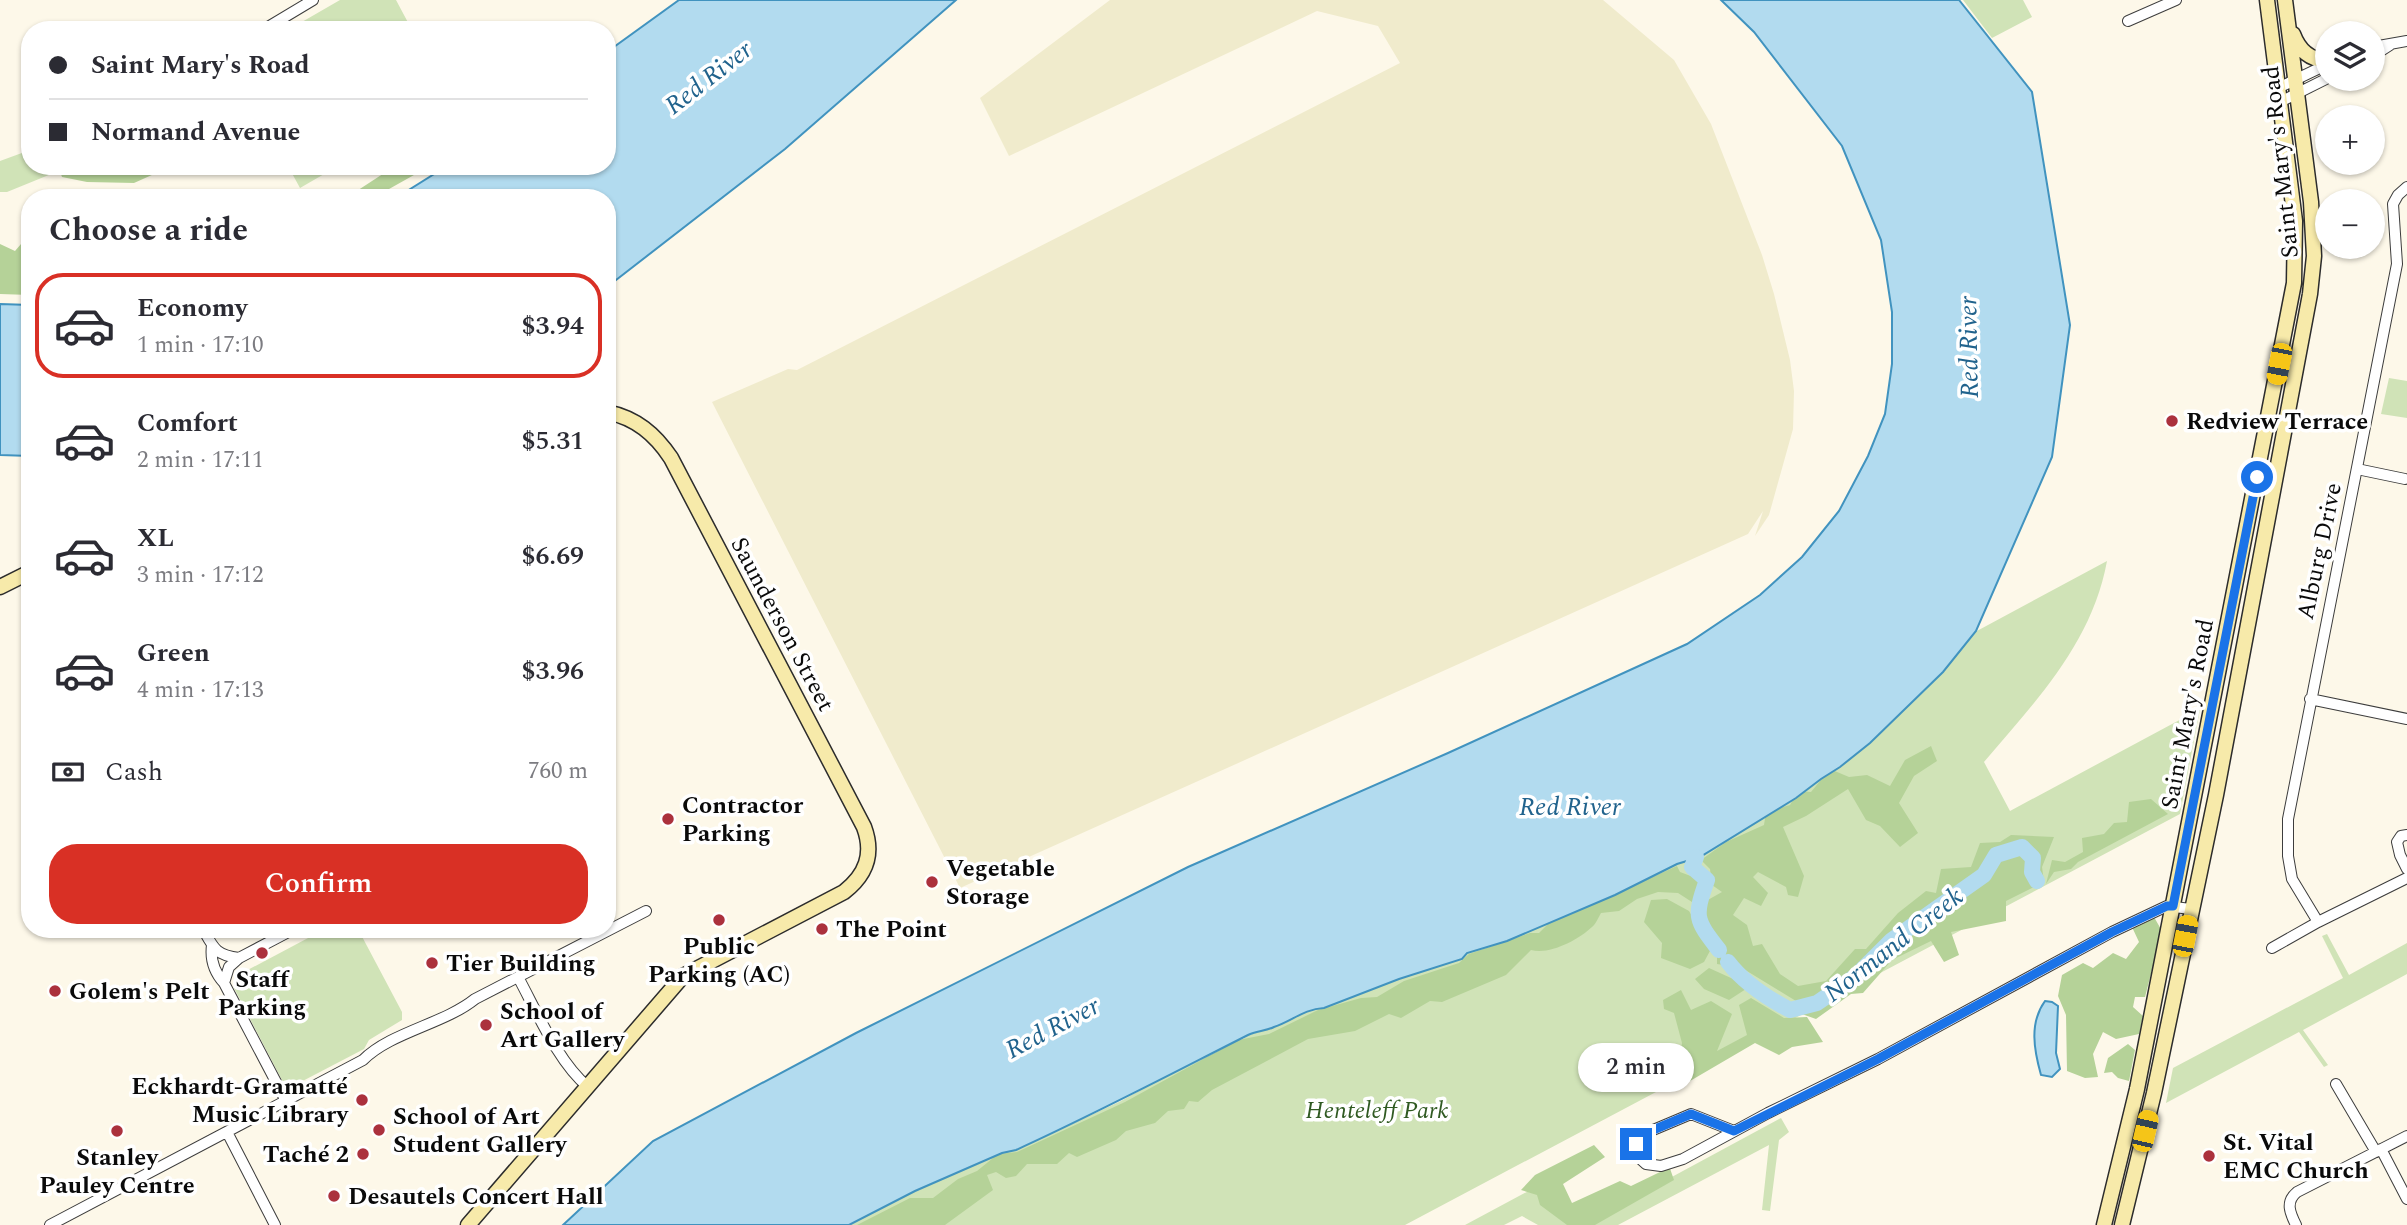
<!DOCTYPE html>
<html lang="en">
<head>
<meta charset="utf-8">
<style>
	:root { --surface:#fff; --page:#f7f7f7; --text:#2b2b33; --muted:#7c7c81; --line:#e1e1e2; --accent:#d93025 }
	body { margin:0; font-family:Spectral,serif; background:var(--page); color:var(--text); height:100vh; display:flex; flex-direction:column; font-size:26px; white-space:nowrap }
	* { box-sizing:border-box; margin:0 }
	p { font-size:23px; color:var(--muted) }
	.icon { flex:none; width:38px; height:38px; fill:none; stroke:currentColor; stroke-width:2; stroke-linecap:round; stroke-linejoin:round }
	.map { position:relative; flex:1; overflow:hidden }
	.details { position:absolute; left:21px; top:189px; width:595px; height:749px; display:flex; flex-direction:column; background:var(--surface); border-radius:28px; box-shadow:0 2px 5px #0004 }
	.details>* { flex:none }
	.guide { position:absolute; left:21px; top:21px; width:595px; height:154px; border-radius:28px; box-shadow:0 2px 5px #0004; display:grid; align-content:center; height:154px; padding:0 28px; background:var(--surface) }
	.tools { position:absolute; left:2315px; top:21px; display:grid; gap:14px }
	.tools a { display:grid; place-items:center; width:70px; height:70px; border-radius:50%; background:var(--surface); box-shadow:0 2px 5px #0004; font-size:35px }
	.end { position:absolute; width:32px; height:32px; margin:-16px; border:9px solid #1a73e8; background:#fff; box-shadow:0 0 0 4px #fff }
	.from { border-radius:50% }
	.bubble { position:absolute; height:49px; border-radius:24px; background:var(--surface); box-shadow:0 2px 5px #0004; font-size:23px; font-weight:600; line-height:49px; text-align:center }
	.car { position:absolute; width:21px; height:42px; margin:-21px -10px; border-radius:9px; box-shadow:0 0 5px 2px #0007; background:linear-gradient(#f5c518 24%,#345 0 40%,#f5c518 0 76%,#345 0 86%,#f5c518 0) }
	.guide b { display:flex; align-items:center; gap:24px; height:66px; font-size:26px }
	.guide b+b { border-top:2px solid var(--line) }
	.guide i { width:18px; height:18px; background:var(--text) }
	ul { padding:0; list-style:none }
	li { display:flex; align-items:center; gap:21px; height:105px; margin:0 14px 10px; padding:0 14px; border:4px solid transparent; border-radius:28px }
	li div { flex:1 }
	li b { display:block; font-size:26px }
	li em { font-style:normal; font-weight:600 }
	li.current { border-color:var(--accent) }
	li>.icon { width:63px; height:63px; stroke-width:1.5 }
	h2 { padding:0 28px; font-size:32px; line-height:84px }
	.pay { display:flex; align-items:center; gap:18px; height:77px; padding:0 28px; font-size:26px }
	.pay p { margin-inline-start:auto }
	.action { display:flex; gap:14px; margin-top:auto; padding:14px 28px }
	.action a { flex:1; height:80px; border-radius:28px; background:var(--accent); color:#fff; font-size:28px; font-weight:600; line-height:80px; text-align:center }
	.map>svg:first-child { display:block }
	.farmland { fill:#f0ebcc }
	.green { fill:#d0e3b7 }
	.forest { fill:#b5d298 }
	.water { fill:#b2dbef; stroke:#4193bf; stroke-width:2 }
	.lines { fill:none; stroke-linecap:round; stroke-linejoin:round }
	.river { stroke:#b2dbef; stroke-width:16 }
	.street-casing { stroke:#3d3d3d; stroke-width:12 }
	.secondary-casing { stroke:#2c2c2c; stroke-width:17 }
	.street { stroke:#fff; stroke-width:10 }
	.secondary { stroke:#f7eaaa; stroke-width:14 }
	.route { stroke:#1a73e8; stroke-width:9 }
	.poi-dot { fill:#ab313d; stroke:#fff; stroke-width:2.5 }
	.labels { text-anchor:middle; stroke-width:7; stroke-linejoin:round; paint-order:stroke }
	.street-label { font-size:24px; fill:#0a0a0a; stroke:#fff }
	.poi-label { font-size:24px; font-weight:bold; fill:#0a0a0a; stroke:#fff; text-anchor:start }
	.park-label { font-size:24px; font-style:italic; fill:#305a22; stroke:#fff }
	.water-label { font-size:26px; font-style:italic; fill:#21638d; stroke:#fff }
</style>
</head>
<body>
<div class="map">
<svg width="2407" height="1225" viewBox="0 0 2407 1225">
	<rect width="100%" height="100%" fill="#fdf8e9"/>
	<path class="farmland" d="M1110 0H1603L1674 60 1711 124 1762 255 1774 294 1790 360 1794 391 1793 429 1769 515 1755 536 1763 511 1748 534 960 888 712 402 788 369 797 370 1400 63 1378 26 1317 11 1009 156 980 98Z"/>
	<path class="green" d="M340 0H396L412 30H288Z
		M1963 0H2023L2032 17 1992 38Z
		M30 150V166H59L61 170 7 192H0V161Z
		M288 166H338L300 188Z
		M2389 378 2407 381V418L2381 414Z
		M2107 561C2092 643 2036 701 1984 762L2010 811 2200 709 2180 814 1405 1225H848L915 1191 1002 1153 1016 1150 1121 1101 1162 1078 1237 1043 1249 1035 1274 1027 1311 1008H1324L1399 979 1462 959 1467 953 1507 941 1649 879 1677 864 1700 857 1796 798 1821 779 1840 767 1870 743 1943 672 1975 632Z
		M325 929H358L402 1012V1020L369 1040 364 1049 295 1085 284 1084 234 988 242 973Z
		M2327 934 2349 975 2407 943V974L2303 1030 2328 1065 2324 1067 2299 1032 2166 1103 2173 1068 2343 978 2322 936Z
		M1781 1118 1789 1132 1779 1140 1770 1211 1762 1210 1769 1145 1618 1225H1583Z
		M1551 1179 1576 1225H1538L1522 1216 1504 1225H1465Z"/>
	<path class="forest" d="M58 166H172L134 183 87 182 62 177Z
		M395 166H430L373 198H346Z
		M27 237H30V295L0 294V244L15 251Z
		M1931 746 1937 761 1914 776 1899 803 1918 833 1900 847 1880 826 1866 820 1848 789 1806 816 1783 827 1804 876 1798 897 1788 895 1786 887 1758 872 1753 877 1768 893 1761 906 1744 898 1733 915 1747 925 1753 946 1762 944 1780 974 1798 986 1826 981 1855 949H1866L1898 913 1926 891 1936 893 1941 869 1971 867 1980 843 2000 842 2011 835 2054 837 2042 867 2044 882 2006 901V921L1951 932 1959 955 1944 962 1931 941 1892 960 1863 993 1851 994 1816 1019 1799 1013 1796 1001 1742 968 1717 964V941L1704 922 1706 901 1722 892 1712 885 1710 869 1701 860 1726 842 1764 825 1766 812 1790 805 1798 791 1811 792 1830 769 1849 777 1867 775 1890 786 1905 760Z
		M2151 799 2168 814 2078 862 2071 869 2054 872 2046 884 2052 860 2065 862 2083 852 2082 838 2104 834 2114 823 2127 822 2129 802Z
		M1677 866 1680 872 1704 881 1702 890 1692 902 1678 893 1658 892 1637 899 1619 911 1601 913C1598 918 1596 924 1592 927 1578 940 1550 955 1531 950L1506 975 1442 1002 1430 1001 1401 1018 1389 1014 1355 1031 1308 1039 1212 1090 1198 1102 1189 1101 1184 1109 1168 1111 1155 1123 1126 1131 1116 1140 1077 1157 1069 1153 1057 1164H1027L1016 1176 1006 1178 996 1172 987 1175 993 1190 945 1225H857L910 1198H933L958 1179 977 1171 998 1154 1017 1152 1125 1102 1238 1040 1269 1034 1318 1010 1361 998 1377 997 1404 981 1459 963 1469 954 1530 933H1539L1548 924Z
		M1667 899 1689 911 1711 949 1704 962 1690 969 1661 958 1662 943 1644 922 1651 900Z
		M2154 917 2162 931 2145 997H2135L2133 1007 2143 1016 2139 1034 2116 1039 2103 1032 2093 1054 2098 1077 2085 1078 2067 1071 2066 1015 2058 996 2062 975 2083 963 2093 968 2113 953 2126 959 2139 942 2132 927Z
		M1709 968 1742 983 1746 989 1729 1000 1704 989 1695 979Z
		M1681 990 1691 1010 1711 1001 1732 1014 1717 1051 1747 1035 1739 1005 1751 998 1784 1018 1807 1017 1823 1042 1792 1047 1779 1055 1755 1043 1690 1081 1679 1067 1682 1043 1674 1013 1664 1009 1663 1000Z
		M2128 1044 2135 1050 2129 1081 2118 1078 2112 1072 2104 1073 2108 1058Z
		M1594 1145 1605 1157 1563 1184 1572 1203 1620 1181 1631 1186 1660 1172 1656 1160H1667L1674 1180 1595 1225H1567L1540 1205 1537 1195 1521 1190 1535 1175Z"/>
	<path class="water" d="M679 0H956L785 149 607 287V198H396L447 166H607V52Z
		M1721 0H1959L2032 92 2070 325 2052 457 1976 631 1943 672 1870 743 1840 767 1821 779 1796 798 1700 857 1677 864 1615 895 1507 941 1467 953 1462 959 1399 979 1324 1008C1304 1009 1292 1021 1274 1027 1266 1031 1256 1031 1248 1035 1171 1074 1095 1114 1016 1150L1002 1153 915 1191 849 1225H563L653 1141 856 1033 1188 867 1448 753 1687 644 1760 595 1802 557 1839 511 1868 456 1885 414 1892 364V312L1881 240 1842 146 1754 32Z
		M0 304 30 305V456L0 455Z
		M2045 1001 2052 1002 2058 1006 2056 1053 2060 1069 2052 1077 2041 1075C2034 1050 2029 1023 2045 1001Z"/>
	<g class="lines">
		<path class="river" d="M1696 857 1692 867 1707 880C1694 917 1695 919 1719 950
			M1728 962C1744 983 1767 998 1790 1010L1817 1003 1856 976 1892 940 1984 875 1996 855 2022 847 2033 858 2032 872 2037 881"/>
		<defs>
			<path id="street" d="M2128 21 2176 0
				M263 30 313 0
				M2373 47 2407 41
				M2373 56 2390 45
				M2278 88 2328 64
				M2280 102 2328 78
				M2357 469 2405 479
				M2310 699 2407 719
				M2407 835 2401 836 2397 842 2400 855 2407 869
				M2318 922 2292 879 2288 856V819L2397 264 2393 204 2398 195 2407 187
				M203 929C214 949 216 955 239 958
				M212 945C210 960 214 972 224 983L286 1101
				M2272 948 2318 922 2407 878
				M518 977C537 1012 558 1062 588 1087
				M224 983 229 967 239 958 294 929
				M2336 1084 2376 1152
				M1734 1131 1691 1114 1646 1133 1636 1144V1155L1646 1164 1661 1166 1683 1159 1768 1113 1878 1059 2112 932 2167 906 2190 909
				M227 1132 275 1225
				M2381 1149 2407 1199
				M50 1225 363 1060C391 1032 444 1024 475 999L646 911
				M2296 1225C2290 1213 2285 1202 2297 1192L2407 1136"/>
			<path id="secondary" d="M2293 34C2299 50 2310 61 2328 60
				M0 587 30 572
				M468 1225 683 976 844 892C866 875 874 854 864 827L671 458C655 434 636 418 607 412
				M2104 1225 2137 1089 2294 283 2295 221 2267 0
				M2122 1225 2154 1093 2216 795 2310 294 2314 256 2311 202 2285 0"/>
		</defs>
		<use href="#street" class="street-casing"/>
		<use href="#secondary" class="secondary-casing"/>
		<use href="#street" class="street"/>
		<use href="#secondary" class="secondary"/>
	</g>
	<g class="lines">
		<path class="route" d="M1636 1144 1646 1133 1691 1114 1734 1131 1878 1059 2112 932 2167 906H2173L2257 477"/>
	</g>
	<g class="poi-dot">
		<circle cx="2172" cy="421" r="7"/>
		<circle cx="668" cy="819" r="7"/>
		<circle cx="932" cy="882" r="7"/>
		<circle cx="719" cy="920" r="7"/>
		<circle cx="822" cy="929" r="7"/>
		<circle cx="262" cy="953" r="7"/>
		<circle cx="432" cy="963" r="7"/>
		<circle cx="55" cy="991" r="7"/>
		<circle cx="486" cy="1025" r="7"/>
		<circle cx="362" cy="1100" r="7"/>
		<circle cx="379" cy="1130" r="7"/>
		<circle cx="117" cy="1131" r="7"/>
		<circle cx="363" cy="1154" r="7"/>
		<circle cx="2209" cy="1156" r="7"/>
		<circle cx="334" cy="1196" r="7"/>
	</g>
	<g class="labels">
		<g class="street-label">
			<text transform="translate(2280 162) rotate(-96)" y="8">Saint Mary's Road</text>
			<text transform="translate(2319 551) rotate(-78)" y="8">Alburg Drive</text>
			<text transform="translate(783 624) rotate(62)" y="8">Saunderson Street</text>
			<text transform="translate(2187 714) rotate(-79)" y="8">Saint Mary's Road</text>
		</g>
		<g class="poi-label">
			<text x="2186" y="429">Redview Terrace</text>
			<text x="682" y="813">Contractor<tspan x="682" dy="28">Parking</tspan></text>
			<text x="946" y="876">Vegetable<tspan x="946" dy="28">Storage</tspan></text>
			<text x="836" y="937">The Point</text>
			<text x="719" y="954" text-anchor="middle">Public<tspan x="719" dy="28">Parking (AC)</tspan></text>
			<text x="446" y="971">Tier Building</text>
			<text x="262" y="987" text-anchor="middle">Staff<tspan x="262" dy="28">Parking</tspan></text>
			<text x="69" y="999">Golem's Pelt</text>
			<text x="500" y="1019">School of<tspan x="500" dy="28">Art Gallery</tspan></text>
			<text x="348" y="1094" text-anchor="end">Eckhardt-Gramatté<tspan x="348" dy="28">Music Library</tspan></text>
			<text x="393" y="1124">School of Art<tspan x="393" dy="28">Student Gallery</tspan></text>
			<text x="2223" y="1150">St. Vital<tspan x="2223" dy="28">EMC Church</tspan></text>
			<text x="349" y="1162" text-anchor="end">Taché 2</text>
			<text x="117" y="1165" text-anchor="middle">Stanley<tspan x="117" dy="28">Pauley Centre</tspan></text>
			<text x="348" y="1204">Desautels Concert Hall</text>
		</g>
		<g class="park-label">
			<text x="1377" y="1118">Henteleff Park</text>
		</g>
		<g class="water-label">
			<text transform="translate(708 77) rotate(-38)" y="9">Red River</text>
			<text transform="translate(1968 347) rotate(-91)" y="9">Red River</text>
			<text x="1570" y="815">Red River</text>
			<text transform="translate(1893 944) rotate(-38)" y="9">Normand Creek</text>
			<text transform="translate(1052 1027) rotate(-28)" y="9">Red River</text>
		</g>
	</g>
</svg>
<div class="tools">
<a><svg class="icon" aria-label="layers" viewBox="0 0 24 24"><path d="M12 4l9 5-9 5-9-5zM3 14l9 5 9-5"/></svg></a>
<a>+</a>
<a>−</a>
</div>
<i class="end from" style="left:2257px;top:477px"></i>
<i class="end" style="left:1636px;top:1144px"></i>
<div class="bubble" style="left:1578px;top:1043px;width:116px">2 min</div>
<i class="car" style="left:2279px;top:364px;rotate:191deg"></i>
<i class="car" style="left:2185px;top:936px;rotate:11deg"></i>
<i class="car" style="left:2145px;top:1131px;rotate:13deg"></i>
<div class="guide">
<b><i class="from"></i>Saint Mary's Road</b>
<b><i></i>Normand Avenue</b>
</div>
<section class="details">
<h2>Choose a ride</h2>
<ul>
<li class="current"><svg class="icon" aria-label="car" viewBox="0 0 24 24"><path d="M5 17H2v-5l4-1 3-4h7l3 4 3 1v5h-3M9 17h6M6 11h13"/><circle cx="7" cy="17" r="2"/><circle cx="17" cy="17" r="2"/></svg><div><b>Economy</b><p>1 min · 17:10</p></div><em>$3.94</em></li>
<li><svg class="icon" aria-label="car" viewBox="0 0 24 24"><path d="M5 17H2v-5l4-1 3-4h7l3 4 3 1v5h-3M9 17h6M6 11h13"/><circle cx="7" cy="17" r="2"/><circle cx="17" cy="17" r="2"/></svg><div><b>Comfort</b><p>2 min · 17:11</p></div><em>$5.31</em></li>
<li><svg class="icon" aria-label="car" viewBox="0 0 24 24"><path d="M5 17H2v-5l4-1 3-4h7l3 4 3 1v5h-3M9 17h6M6 11h13"/><circle cx="7" cy="17" r="2"/><circle cx="17" cy="17" r="2"/></svg><div><b>XL</b><p>3 min · 17:12</p></div><em>$6.69</em></li>
<li><svg class="icon" aria-label="car" viewBox="0 0 24 24"><path d="M5 17H2v-5l4-1 3-4h7l3 4 3 1v5h-3M9 17h6M6 11h13"/><circle cx="7" cy="17" r="2"/><circle cx="17" cy="17" r="2"/></svg><div><b>Green</b><p>4 min · 17:13</p></div><em>$3.96</em></li>
</ul>
<div class="pay"><svg class="icon" aria-label="cash" viewBox="0 0 24 24"><path d="M3 7h18v10H3z"/><circle cx="12" cy="12" r="2"/></svg>Cash<p>760 m</p></div>
<div class="action"><a>Confirm</a></div>
</section>
</div>
</body>
</html>
